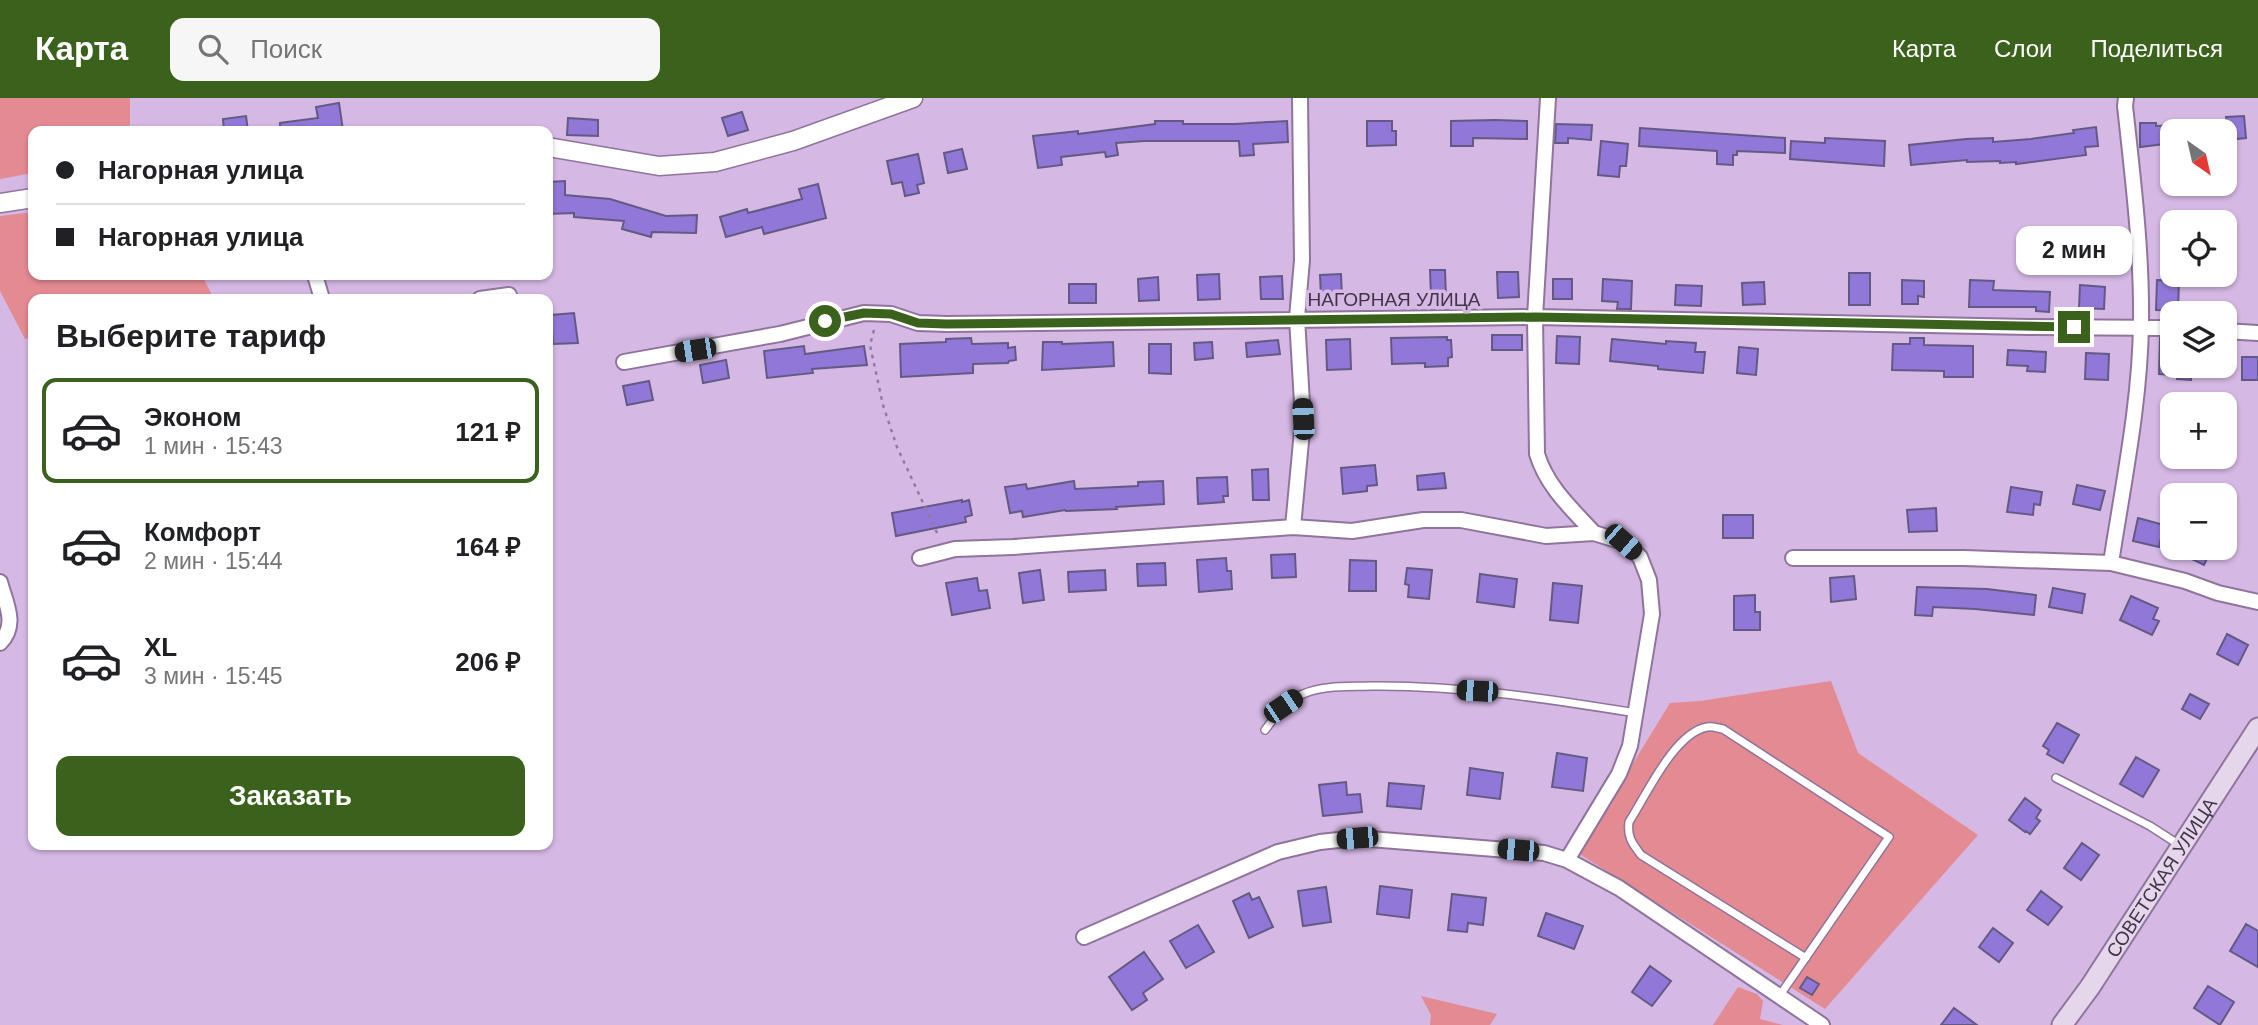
<!DOCTYPE html>
<html lang="ru">
<head>
<meta charset="utf-8">
<style>
	:root { --surface:#fff; --page:#f6f6f6; --text:#202124; --muted:#757577; --line:#e0e0e0; --accent:#3b621c }
	body { margin:0; font-family:Arial,sans-serif; background:var(--page); color:var(--text); height:100vh; display:flex; flex-direction:column; font-size:26px; white-space:nowrap }
	* { box-sizing:border-box; margin:0 }
	p { font-size:23px; color:var(--muted) }
	.icon { flex:none; width:38px; height:38px; fill:none; stroke:currentColor; stroke-width:2; stroke-linecap:round; stroke-linejoin:round }
	.map { position:relative; flex:1; overflow:hidden }
	.details { position:absolute; left:28px; top:196px; width:525px; height:556px; display:flex; flex-direction:column; background:var(--surface); border-radius:14px; box-shadow:0 2px 5px #0004 }
	.details>* { flex:none }
	.guide { position:absolute; left:28px; top:28px; width:525px; height:154px; border-radius:14px; box-shadow:0 2px 5px #0004; display:grid; align-content:center; height:154px; padding:0 28px; background:var(--surface) }
	.needle { width:46px; rotate:146deg }
	.buttons { position:absolute; left:2160px; top:21px; display:grid; gap:14px }
	.buttons a { display:grid; place-items:center; width:77px; height:77px; border-radius:14px; background:var(--surface); box-shadow:0 2px 5px #0004; font-size:35px }
	.end { position:absolute; width:32px; height:32px; margin:-16px; border:9px solid #3b621c; background:#fff; box-shadow:0 0 0 4px #fff }
	.from { border-radius:50% }
	.bubble { position:absolute; height:49px; border-radius:14px; background:var(--surface); box-shadow:0 2px 5px #0004; font-size:23px; font-weight:600; line-height:49px; text-align:center }
	.car { position:absolute; width:21px; height:42px; margin:-21px -10px; border-radius:9px; box-shadow:0 0 5px 2px #0007; background:linear-gradient(#222 24%,#8ab4d8 0 40%,#222 0 76%,#8ab4d8 0 86%,#222 0) }
	.guide b { display:flex; align-items:center; gap:24px; height:66px; font-size:26px }
	.guide b+b { border-top:2px solid var(--line) }
	.guide i { width:18px; height:18px; background:var(--text) }
	ul { padding:0; list-style:none }
	li { display:flex; align-items:center; gap:21px; height:105px; margin:0 14px 10px; padding:0 14px; border:4px solid transparent; border-radius:14px }
	li div { flex:1 }
	li b { display:block; font-size:26px }
	li em { font-style:normal; font-weight:600 }
	li.current { border-color:var(--accent) }
	li>.icon { width:63px; height:63px; stroke-width:1.5 }
	h2 { padding:0 28px; font-size:32px; line-height:84px }
	.primary-button { display:flex; gap:14px; margin-top:auto; padding:14px 28px }
	.primary-button a { flex:1; height:80px; border-radius:14px; background:var(--accent); color:#fff; font-size:28px; font-weight:600; line-height:80px; text-align:center }
	header { display:flex; align-items:center; gap:42px; box-sizing:border-box; height:98px; padding:0 35px; background:var(--accent); color:#fff }
	header strong { font-size:33px }
	nav { display:flex; gap:38px; margin-inline-start:auto; font-size:24px }
	.search { width:490px; height:63px; background:var(--page); display:flex; align-items:center; gap:18px; box-sizing:border-box; padding:0 24px; border-radius:14px; color:var(--muted); font-size:26px }
	.map>svg:first-child { display:block }
	.green { fill:#e48a93 }
	.building { fill:#9178d8; stroke:#635a84; stroke-width:2 }
	.lines { fill:none; stroke-linecap:round; stroke-linejoin:round }
	.service-casing { stroke:#8f749c; stroke-width:10 }
	.minor-casing { stroke:#8f749c; stroke-width:18 }
	.tertiary-casing { stroke:#8f749c; stroke-width:21 }
	.secondary-casing { stroke:#8f749c; stroke-width:23 }
	.path { stroke:#917c9c; stroke-width:2.5; stroke-dasharray:3.5 5; stroke-linecap:butt }
	.service { stroke:#fff; stroke-width:7 }
	.minor { stroke:#fff; stroke-width:14 }
	.tertiary { stroke:#fff; stroke-width:18 }
	.secondary { stroke:#e5d6ec; stroke-width:19 }
	.route { stroke:#3b621c; stroke-width:9 }
	.labels { text-anchor:middle; stroke-width:7; stroke-linejoin:round; paint-order:stroke }
	.street-label { font-size:19px; fill:#403446; stroke:#d5b8e4 }
</style>
</head>
<body>
<header>
<strong>Карта</strong>
<div class="search"><svg class="icon" aria-label="search" viewBox="0 0 24 24"><circle cx="10" cy="10" r="6"/><path d="M15 15l6 6"/></svg>Поиск</div>
<nav><a>Карта</a><a>Слои</a><a>Поделиться</a></nav>
</header>
<div class="map">
<svg width="2258" height="927" viewBox="0 0 2258 927">
	<rect width="100%" height="100%" fill="#d5b8e4"/>
	<path class="green" d="M0 0H130V26L127 33H33V75L0 81Z
		M33 114V177H202L214 201H33V239L25 241 0 193V118Z
		M1831 583 1858 655 1978 737 1825 911 1578 755 1670 605 1700 603Z
		M1738 889 1757 896 1763 903 1760 921 1783 927H1713Z
		M1421 898 1497 916 1490 927H1430L1431 917Z"/>
	<path class="building" d="M339 5 343 32 280 33V25L318 20 316 9Z
		M742 14 748 32 728 38 722 20Z
		M246 18 248 33H224L223 21Z
		M2244 18 2246 40 2228 42 2226 19Z
		M568 20 598 22V38L567 37Z
		M1495 22 1527 23V41L1473 40V48H1451V23Z
		M1155 23H1183V26H1235L1287 23 1288 44 1253 46 1254 57 1240 58 1239 43H1144L1116 45 1118 57 1106 59 1105 54 1061 59 1062 67 1038 70 1033 38 1078 33V36L1155 26Z
		M1367 23H1392V33H1396V47L1367 48Z
		M2140 25H2156V28L2172 27V45L2140 49Z
		M1556 26 1592 27 1591 42 1568 40V45H1555Z
		M2096 29 2098 48 2085 49 2086 57 2016 66V64L2000 65V63L1967 64V62L1911 67 1909 47 1966 41 1993 40V44L2031 41 2074 35 2073 32Z
		M1640 30 1785 40V55L1737 53V57H1733V67L1717 66V53L1639 48Z
		M1825 40 1885 43 1884 68 1790 61 1791 43 1825 45Z
		M1601 43 1628 46 1626 68H1620L1619 79 1598 77Z
		M962 51 967 71 948 75 944 55Z
		M918 56 924 85 917 87 919 95 905 98 902 84 892 86 887 63Z
		M565 83V97L610 101 666 118 697 117 696 135 652 134 651 139 622 131 624 123 574 119V115L548 116V84Z
		M818 86 826 120 764 136 762 129 726 139 720 119 747 111 748 115 802 101 799 91Z
		M1430 172H1445L1446 198H1431Z
		M1497 174H1518L1519 199 1498 200Z
		M1849 175H1870V207H1849Z
		M1219 176 1220 201 1198 202 1197 177Z
		M1341 176 1342 199 1321 200 1320 177Z
		M1282 178 1283 201H1261L1260 179Z
		M1158 179 1159 202 1139 203 1138 181Z
		M1553 181H1572V201H1553Z
		M1603 181 1632 183 1631 211H1617L1618 204 1602 203Z
		M1902 182 1924 183V199L1918 198V206H1902Z
		M1970 182 1994 183 1993 192 2050 194 2049 214 2036 213V209H1969Z
		M2157 182 2179 183 2178 213 2156 212Z
		M1764 184 1765 206 1743 207 1742 185Z
		M1069 186H1096V205H1069Z
		M1676 187 1702 188 1701 208 1675 207Z
		M2080 187 2105 189 2104 211 2079 210Z
		M574 215 578 245 553 246 551 217Z
		M1492 237H1522V252H1492Z
		M1557 238 1580 239 1579 266 1556 265Z
		M1447 239V242H1451L1452 259 1448 260V268L1425 269V265L1392 266 1391 240Z
		M971 240 972 246 1008 245V250L1015 249 1016 262 1009 263 1008 265 973 266V275L901 279 900 246 946 244V241Z
		M1910 240H1924V247L1973 248V279H1944V273L1892 272 1893 246H1910Z
		M2160 240H2172V277L2159 276Z
		M1350 241 1351 271 1327 272 1326 242Z
		M1612 241 1666 246V243L1696 245 1695 254H1705L1703 275 1658 271V268L1610 263Z
		M1278 242 1280 256 1247 259 1246 245Z
		M1043 244H1062V246L1113 244 1114 268 1042 272Z
		M1212 244 1213 260 1195 262 1194 245Z
		M1149 246H1171V276L1149 275Z
		M804 248 805 256 864 248 867 267 812 271 813 275 767 280 764 253Z
		M1739 249 1758 251 1756 277 1737 275Z
		M2008 252 2046 254 2045 274 2027 273 2028 268 2007 267Z
		M2086 255 2109 256 2108 282 2085 281Z
		M2242 259H2258V282H2242Z
		M726 262 729 280 703 285 700 267Z
		M2177 268H2191V282L2177 281Z
		M649 283 653 302 627 307 623 288Z
		M1375 367 1377 387 1367 388V393L1343 396 1341 370Z
		M1268 371 1269 402H1253L1252 372Z
		M1444 375 1446 390 1418 392 1417 378Z
		M1227 379 1228 398H1223L1224 404 1198 406 1197 380Z
		M1074 383 1075 391 1138 388V384L1163 383 1164 406 1116 409 1117 411 1066 413 1065 412 1023 419 1022 413 1010 415 1005 389 1026 386 1027 391Z
		M2077 387 2105 393 2100 412 2073 406Z
		M2011 389 2042 394 2040 407 2034 406 2033 417 2007 414Z
		M962 402V404L969 402 972 417 965 419 966 424 896 438 892 415Z
		M1936 410 1937 433 1909 434 1907 412Z
		M1723 417H1753V440H1723Z
		M2138 420 2164 427 2159 449 2133 443Z
		M2169 450H2212L2204 467Z
		M1295 456 1296 479 1272 480 1271 457Z
		M1226 460 1227 473H1231L1232 491 1199 494 1197 462Z
		M1350 462 1376 463V493H1349Z
		M1165 465 1166 487 1138 488 1137 466Z
		M1407 470 1432 472 1429 501 1408 499 1409 487 1405 486Z
		M1040 472 1044 502 1023 505 1019 475Z
		M1105 472 1106 492 1069 494 1068 474Z
		M1480 476 1517 481 1514 509 1477 504Z
		M1854 478 1856 501 1831 504 1830 480Z
		M977 480 979 493 987 492 990 510 952 517 946 485Z
		M1553 485 1582 488 1578 525 1550 522Z
		M1917 489 1987 491 2036 497 2034 517 1975 511 1933 509 1932 518 1915 517Z
		M2053 490 2085 496 2082 515 2049 509Z
		M1755 497V514H1760V532H1734V498Z
		M2131 498 2158 510 2153 521 2159 523 2152 537 2120 522Z
		M2227 536 2248 547 2238 567 2217 556Z
		M2190 596 2209 606 2200 621 2182 611Z
		M2057 625 2079 637 2063 665 2047 656 2049 652 2043 648Z
		M1557 655 1587 660 1583 693 1552 689Z
		M2136 659 2159 672 2143 699 2120 686Z
		M1470 670 1503 675 1500 701 1467 697Z
		M1346 684 1347 697 1360 696 1362 714 1323 718 1319 687Z
		M1389 685 1424 688 1421 711 1387 708Z
		M2025 700 2041 712 2036 720 2040 723 2030 736 2026 733 2025 734 2009 722Z
		M2082 745 2099 757 2081 782 2064 770Z
		M1380 788 1412 792 1409 820 1377 816Z
		M1326 789 1331 824 1303 828 1298 793Z
		M2041 793 2062 809 2048 827 2027 812Z
		M1249 795 1252 802 1259 799 1273 829 1249 840 1233 803Z
		M1452 796 1486 800 1483 827 1468 825 1467 834 1448 832Z
		M1546 815 1583 828 1574 851 1538 838Z
		M2246 826 2258 833V869L2230 853Z
		M1198 827 1214 854 1186 870 1170 843Z
		M1993 830 2013 845 1999 864 1979 849Z
		M1144 854 1163 881 1143 895 1147 902 1132 912 1109 879Z
		M1650 868 1671 883 1652 908 1632 894Z
		M1807 879 1819 886 1812 897 1800 890Z
		M2208 888 2234 904 2220 927 2194 910Z
		M1954 910 1977 927H1941Z"/>
	<g class="lines">
		<defs>
			<path id="service" d="M1265 632C1276 618 1285 603 1303 596 1324 587 1348 589 1371 588 1461 587 1548 601 1636 615
				M2056 680 2150 728 2181 748
				M1780 897 1889 739 1723 631C1717 630 1712 628 1707 629 1674 635 1646 698 1629 724 1627 739 1632 745 1641 757L1806 860"/>
			<path id="minor" d="M1548 0 1535 219 1537 356C1547 389 1572 411 1594 435
				M315 177 322 201
				M480 201 509 197
				M2224 233 2258 235
				M624 264 780 236 864 215 891 216 918 225 947 226 1535 219 2029 229 2172 230
				M1293 429 1303 322 1297 220 1302 162 1300 0
				M920 460 955 451 1013 449 1293 429 1352 433 1423 422H1461L1546 438 1594 435 1623 444 1640 459 1649 482 1652 516 1630 648 1619 676 1567 762
				M1793 460H1964L2111 465 2185 483 2218 495 2258 504
				M2111 465C2123 386 2140 306 2141 226 2142 153 2133 81 2125 8L2126 0
				M0 484C6 506 18 527 0 545
				M1084 839 1278 754 1320 744 1357 740 1544 755 1567 762 1619 790 1822 927"/>
			<path id="tertiary" d="M548 49 659 68 715 64 793 43 913 0
				M0 105 33 100"/>
			<g id="secondary">
				<path id="s1" d="M2062 927 2090 889 2258 630"/>
			</g>
		</defs>
		<use href="#service" class="service-casing"/>
		<use href="#minor" class="minor-casing"/>
		<use href="#tertiary" class="tertiary-casing"/>
		<use href="#secondary" class="secondary-casing"/>
		<path class="path" d="M874 232 870 247 883 307 897 349 939 439"/>
		<use href="#service" class="service"/>
		<use href="#minor" class="minor"/>
		<use href="#tertiary" class="tertiary"/>
		<use href="#secondary" class="secondary"/>
	</g>
	<g class="lines">
		<path class="route" d="M825 223 864 215 891 216 918 225 947 226 1535 219 2074 229"/>
	</g>
	<g class="labels">
		<g class="street-label">
			<text x="1394" y="208">НАГОРНАЯ УЛИЦА</text>
			<text dy="7" stroke="none"><textPath href="#s1" startOffset="178">СОВЕТСКАЯ УЛИЦА</textPath></text>
		</g>
	</g>
</svg>
<div class="buttons">
<a><svg class="needle" viewBox="-14 -14 28 28"><path d="M0-13l5 13h-10z" fill="#e53935"/><path d="M0 13l5-13h-10z" fill="#757577"/></svg></a>
<a><svg class="icon" aria-label="locate" viewBox="0 0 24 24"><circle cx="12" cy="12" r="6"/><path d="M12 2v4M12 18v4M2 12h4M18 12h4"/></svg></a>
<a><svg class="icon" aria-label="layers" viewBox="0 0 24 24"><path d="M12 4l9 5-9 5-9-5zM3 14l9 5 9-5"/></svg></a>
<a>+</a>
<a>−</a>
</div>
<i class="end from" style="left:825px;top:223px"></i>
<i class="end" style="left:2074px;top:229px"></i>
<div class="bubble" style="left:2016px;top:128px;width:116px">2 мин</div>
<i class="car" style="left:695px;top:252px;rotate:261deg"></i>
<i class="car" style="left:1303px;top:321px;rotate:357deg"></i>
<i class="car" style="left:1623px;top:444px;rotate:131deg"></i>
<i class="car" style="left:1477px;top:593px;rotate:273deg"></i>
<i class="car" style="left:1283px;top:608px;rotate:56deg"></i>
<i class="car" style="left:1357px;top:740px;rotate:265deg"></i>
<i class="car" style="left:1518px;top:752px;rotate:275deg"></i>
<div class="guide">
<b><i class="from"></i>Нагорная улица</b>
<b><i></i>Нагорная улица</b>
</div>
<section class="details">
<h2>Выберите тариф</h2>
<ul>
<li class="current"><svg class="icon" aria-label="car" viewBox="0 0 24 24"><path d="M5 17H2v-5l4-1 3-4h7l3 4 3 1v5h-3M9 17h6M6 11h13"/><circle cx="7" cy="17" r="2"/><circle cx="17" cy="17" r="2"/></svg><div><b>Эконом</b><p>1 мин · 15:43</p></div><em>121 ₽</em></li>
<li><svg class="icon" aria-label="car" viewBox="0 0 24 24"><path d="M5 17H2v-5l4-1 3-4h7l3 4 3 1v5h-3M9 17h6M6 11h13"/><circle cx="7" cy="17" r="2"/><circle cx="17" cy="17" r="2"/></svg><div><b>Комфорт</b><p>2 мин · 15:44</p></div><em>164 ₽</em></li>
<li><svg class="icon" aria-label="car" viewBox="0 0 24 24"><path d="M5 17H2v-5l4-1 3-4h7l3 4 3 1v5h-3M9 17h6M6 11h13"/><circle cx="7" cy="17" r="2"/><circle cx="17" cy="17" r="2"/></svg><div><b>XL</b><p>3 мин · 15:45</p></div><em>206 ₽</em></li>
</ul>
<div class="primary-button"><a>Заказать</a></div>
</section>
</div>
</body>
</html>
